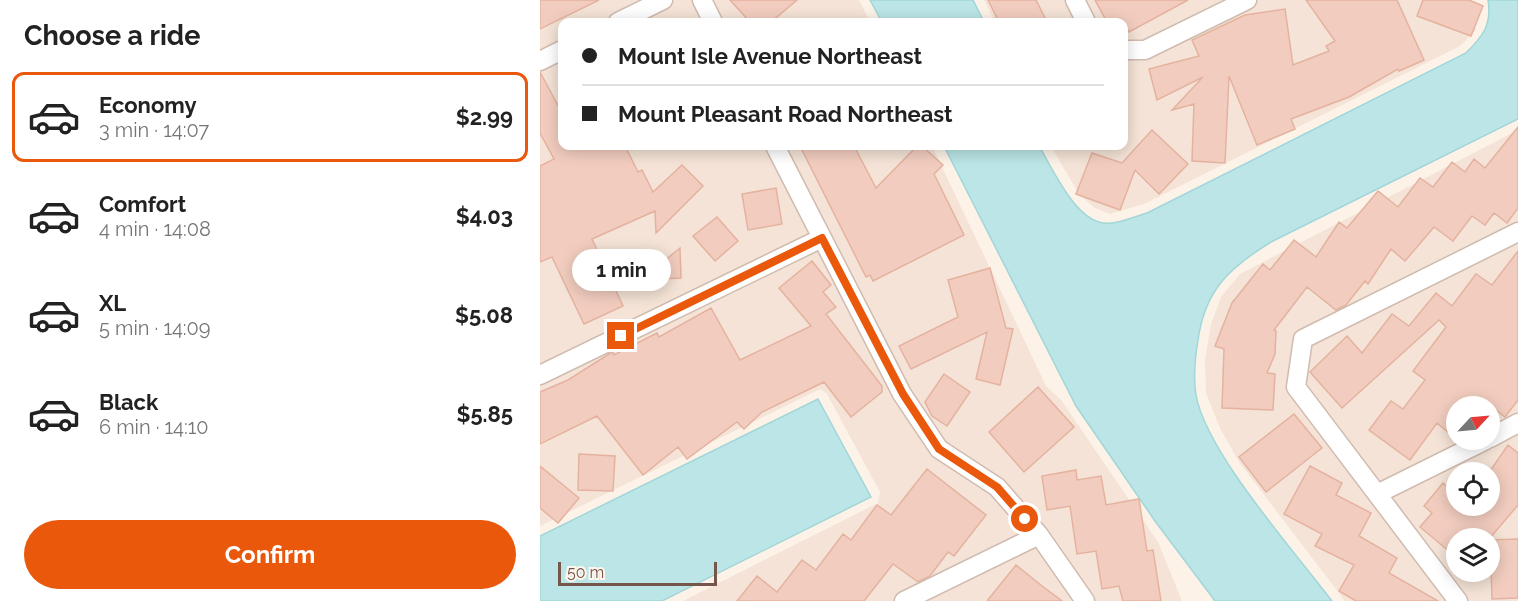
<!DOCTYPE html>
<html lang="en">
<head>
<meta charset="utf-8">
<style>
	:root { --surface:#fff; --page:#f2f2f2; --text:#222; --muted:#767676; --line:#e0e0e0; --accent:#ea580c }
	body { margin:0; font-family:Raleway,sans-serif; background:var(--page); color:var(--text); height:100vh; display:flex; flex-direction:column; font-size:22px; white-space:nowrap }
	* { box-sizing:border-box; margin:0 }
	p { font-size:20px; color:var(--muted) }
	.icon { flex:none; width:33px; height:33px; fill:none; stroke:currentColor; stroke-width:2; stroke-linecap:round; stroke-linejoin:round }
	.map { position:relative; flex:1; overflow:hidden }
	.details { display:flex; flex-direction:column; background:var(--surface); width:540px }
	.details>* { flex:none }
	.top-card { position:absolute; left:18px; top:18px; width:570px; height:132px; border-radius:12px; box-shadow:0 3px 15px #0003; display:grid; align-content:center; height:132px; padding:0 24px; background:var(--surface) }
	.needle { width:39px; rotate:64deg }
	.fabs { position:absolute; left:906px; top:396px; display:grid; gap:12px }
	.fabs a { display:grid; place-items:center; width:54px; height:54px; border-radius:50%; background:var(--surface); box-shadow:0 3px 15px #0003; font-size:30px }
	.scale { position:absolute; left:18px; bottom:15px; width:159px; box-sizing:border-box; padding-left:6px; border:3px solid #76564b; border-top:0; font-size:16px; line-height:21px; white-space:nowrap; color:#76564b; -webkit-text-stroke:4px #fff6ee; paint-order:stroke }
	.end { position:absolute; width:27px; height:27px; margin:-14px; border:8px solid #ea580c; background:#fff; box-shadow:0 0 0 3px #fff }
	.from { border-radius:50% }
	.bubble { position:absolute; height:42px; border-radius:21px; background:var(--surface); box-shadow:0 3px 15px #0003; font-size:20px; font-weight:700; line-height:42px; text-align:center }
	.top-card b { display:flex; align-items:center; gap:21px; height:57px; font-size:22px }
	.top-card b+b { border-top:2px solid var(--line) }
	.top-card i { width:15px; height:15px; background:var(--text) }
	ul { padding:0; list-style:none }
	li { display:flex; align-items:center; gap:18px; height:90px; margin:0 12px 9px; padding:0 12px; border:3px solid transparent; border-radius:12px }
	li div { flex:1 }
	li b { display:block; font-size:22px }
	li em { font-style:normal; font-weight:700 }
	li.selected { border-color:var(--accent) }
	li>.icon { width:54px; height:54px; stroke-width:1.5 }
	h2 { padding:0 24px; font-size:27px; line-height:72px }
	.action { display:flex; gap:12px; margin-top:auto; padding:12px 24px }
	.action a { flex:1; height:69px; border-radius:36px; background:var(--accent); color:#fff; font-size:24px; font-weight:700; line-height:69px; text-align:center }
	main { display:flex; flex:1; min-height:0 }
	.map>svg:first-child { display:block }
	.residential { fill:#f4e3d6; fill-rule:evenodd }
	.water { fill:#bbe5e6; stroke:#a2d6d8; stroke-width:1.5 }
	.building { fill:#f2cdbf; stroke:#e4b29f; stroke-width:1.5 }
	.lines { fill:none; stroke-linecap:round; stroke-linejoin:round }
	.minor-casing { stroke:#d0bbaf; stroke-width:21 }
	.minor { stroke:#fff; stroke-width:18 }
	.route { stroke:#ea580c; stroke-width:8 }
</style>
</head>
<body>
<main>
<section class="details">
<h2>Choose a ride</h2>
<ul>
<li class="selected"><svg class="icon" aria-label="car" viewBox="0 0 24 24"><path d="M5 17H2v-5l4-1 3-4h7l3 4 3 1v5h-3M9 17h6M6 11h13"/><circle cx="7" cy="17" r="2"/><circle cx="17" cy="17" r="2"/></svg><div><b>Economy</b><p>3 min · 14:07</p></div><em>$2.99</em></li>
<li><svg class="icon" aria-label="car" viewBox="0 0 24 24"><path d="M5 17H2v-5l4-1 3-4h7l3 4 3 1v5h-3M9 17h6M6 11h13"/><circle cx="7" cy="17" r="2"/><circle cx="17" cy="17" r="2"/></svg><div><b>Comfort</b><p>4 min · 14:08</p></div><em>$4.03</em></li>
<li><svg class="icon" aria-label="car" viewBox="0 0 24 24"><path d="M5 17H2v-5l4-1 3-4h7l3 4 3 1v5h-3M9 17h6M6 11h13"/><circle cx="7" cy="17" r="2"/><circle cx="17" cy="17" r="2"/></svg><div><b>XL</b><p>5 min · 14:09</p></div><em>$5.08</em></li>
<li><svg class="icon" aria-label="car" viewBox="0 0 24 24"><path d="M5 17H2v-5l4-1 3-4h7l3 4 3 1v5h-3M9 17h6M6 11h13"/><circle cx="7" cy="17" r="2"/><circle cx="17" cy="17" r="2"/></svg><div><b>Black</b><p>6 min · 14:10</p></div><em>$5.85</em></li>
</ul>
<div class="action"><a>Confirm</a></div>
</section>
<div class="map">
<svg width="978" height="601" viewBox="0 0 978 601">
	<rect width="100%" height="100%" fill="#fcf2e7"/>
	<path class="residential" d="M0 0H319L330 22H22V146H392L506 386 521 400 618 542 642 601H143L338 503 340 492 287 394 280 389 0 526Z
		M444 0H922L936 30 920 46 604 204 570 214 555 208 539 194 511 146H584V22H455Z
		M978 130V601H805L699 462 680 428 666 393 665 360 671 324 681 297 700 274ZM916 406H950V440H916ZM916 472H950V506H916ZM916 538H950V572H916Z"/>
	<path class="water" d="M330 0H433L444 22H342Z
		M948 0H978V119L731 242C689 268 665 290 658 340 655 358 653 377 656 395 666 452 755 552 792 601H675L615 521 536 406 404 146H499C513 169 538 228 571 223 583 222 596 216 607 213L926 53C943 36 952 25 948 0Z
		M278 399 331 497 122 601H0V536Z"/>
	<path class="building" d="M0 0H59L0 29Z
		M190 0H257L231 22H210Z
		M448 0H496L507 22H459Z
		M555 0H648L589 32 584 22H567Z
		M766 0H857L884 60 859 71 858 69 809 97 751 119 755 129 717 145 689 76 685 163 652 161 654 104 632 110 663 77 617 100 609 69 659 56 652 40 705 15 745 9 753 65 789 51 786 46 795 41Z
		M883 0H929L943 6 931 36 877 16Z
		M0 72 22 113V146H85L98 172 102 170 113 192 142 165 163 186 116 233 115 211 52 239 83 306 44 324 12 257 0 262V166L14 159 0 133Z
		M978 127V208L967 223 954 213 945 225 932 216 913 241 894 227 865 261 851 249 828 284 825 281 806 305 796 310 767 287 734 330 736 331 735 354 727 373 735 374 733 410 682 408 684 349 675 346 692 303 723 264 730 270 754 240 776 257 799 222 807 228 838 191 858 207 880 178 893 187 912 162 925 172 934 159 945 168Z
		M612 130 648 164 619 194 595 170 580 210 536 194 552 153 582 163Z
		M260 146H314L336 188 377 146H382L403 165 394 174 424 235 333 281 330 275 326 277Z
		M236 188 242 224 208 230 202 194Z
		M177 217 198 241 175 261 153 236Z
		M140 248 141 278 119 279 118 266Z
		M978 251V400L965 417 941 399 935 406H916V439L897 423 870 460 829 430 851 401 863 409 885 380 873 371 906 327 899 320 802 408 770 372 807 336 822 353 852 314 869 326 896 293 912 306 936 274 952 285Z
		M272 261 291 285 283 292 296 307 286 314 342 386V392L311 417 284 382 222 412 204 429 197 422 147 459 138 447 103 475 57 416 0 444V392L28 380 69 354 73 352 74 355 117 333 119 337 171 308 200 360 271 326 239 288Z
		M450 268 466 328 473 329 460 385 436 379 447 332 371 369 359 346 418 317 408 280Z
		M404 374 430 392 407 426 392 416 385 402Z
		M498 387 534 427 484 472 449 432Z
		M754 414 782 448 726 492 699 457Z
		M968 445 978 453V505L950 538H916V557L880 527 892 513 884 506 903 483 916 494V506H950V471Z
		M39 454 75 456 73 491 38 490Z
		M0 466 39 498 18 523 0 508Z
		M770 466 802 483 796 495 831 513 819 536 857 558 849 573 898 601H816L799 591 814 565 775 546 782 534 744 514Z
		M387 469 446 515 414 556 408 552 390 576 378 582 353 564 324 601H197L217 576 237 592 262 560 276 570 303 534 311 540 337 505 351 515Z
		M536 470 537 480 561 476 566 505 599 499 607 551 613 550 621 601H583L579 586 562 589 556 551 537 554 530 506 507 510 502 476Z
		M978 539V598L952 599 950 540Z
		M476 565 502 586 522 601H447Z"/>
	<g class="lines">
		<defs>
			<path id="minor" d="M162 0 173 22
				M535 0 546 22
				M78 22 123 0
				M584 50H605L707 0
				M0 61 22 50
				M235 146 362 394 399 449 457 487 499 535 545 601
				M0 375 282 238
				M950 438 978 423
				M837 494 946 440
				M364 601 499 535
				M918 601 756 387 763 339 978 232"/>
		</defs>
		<use href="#minor" class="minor-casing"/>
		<use href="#minor" class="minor"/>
	</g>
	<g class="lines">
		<path class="route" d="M81 336 282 238 363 394 399 449 457 487 485 519"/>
	</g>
</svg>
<div class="fabs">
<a><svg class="needle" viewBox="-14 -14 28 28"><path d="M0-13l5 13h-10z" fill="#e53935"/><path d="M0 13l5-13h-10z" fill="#767676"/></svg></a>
<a><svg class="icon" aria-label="locate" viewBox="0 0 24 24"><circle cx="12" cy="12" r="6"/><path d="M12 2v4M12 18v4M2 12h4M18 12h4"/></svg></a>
<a><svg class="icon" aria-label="layers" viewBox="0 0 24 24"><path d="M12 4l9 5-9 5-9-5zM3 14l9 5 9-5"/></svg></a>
</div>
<div class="scale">50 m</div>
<i class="end from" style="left:485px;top:519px"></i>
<i class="end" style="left:81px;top:336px"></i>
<div class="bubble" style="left:32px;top:249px;width:99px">1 min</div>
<div class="top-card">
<b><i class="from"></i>Mount Isle Avenue Northeast</b>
<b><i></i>Mount Pleasant Road Northeast</b>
</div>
</div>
</main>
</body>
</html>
